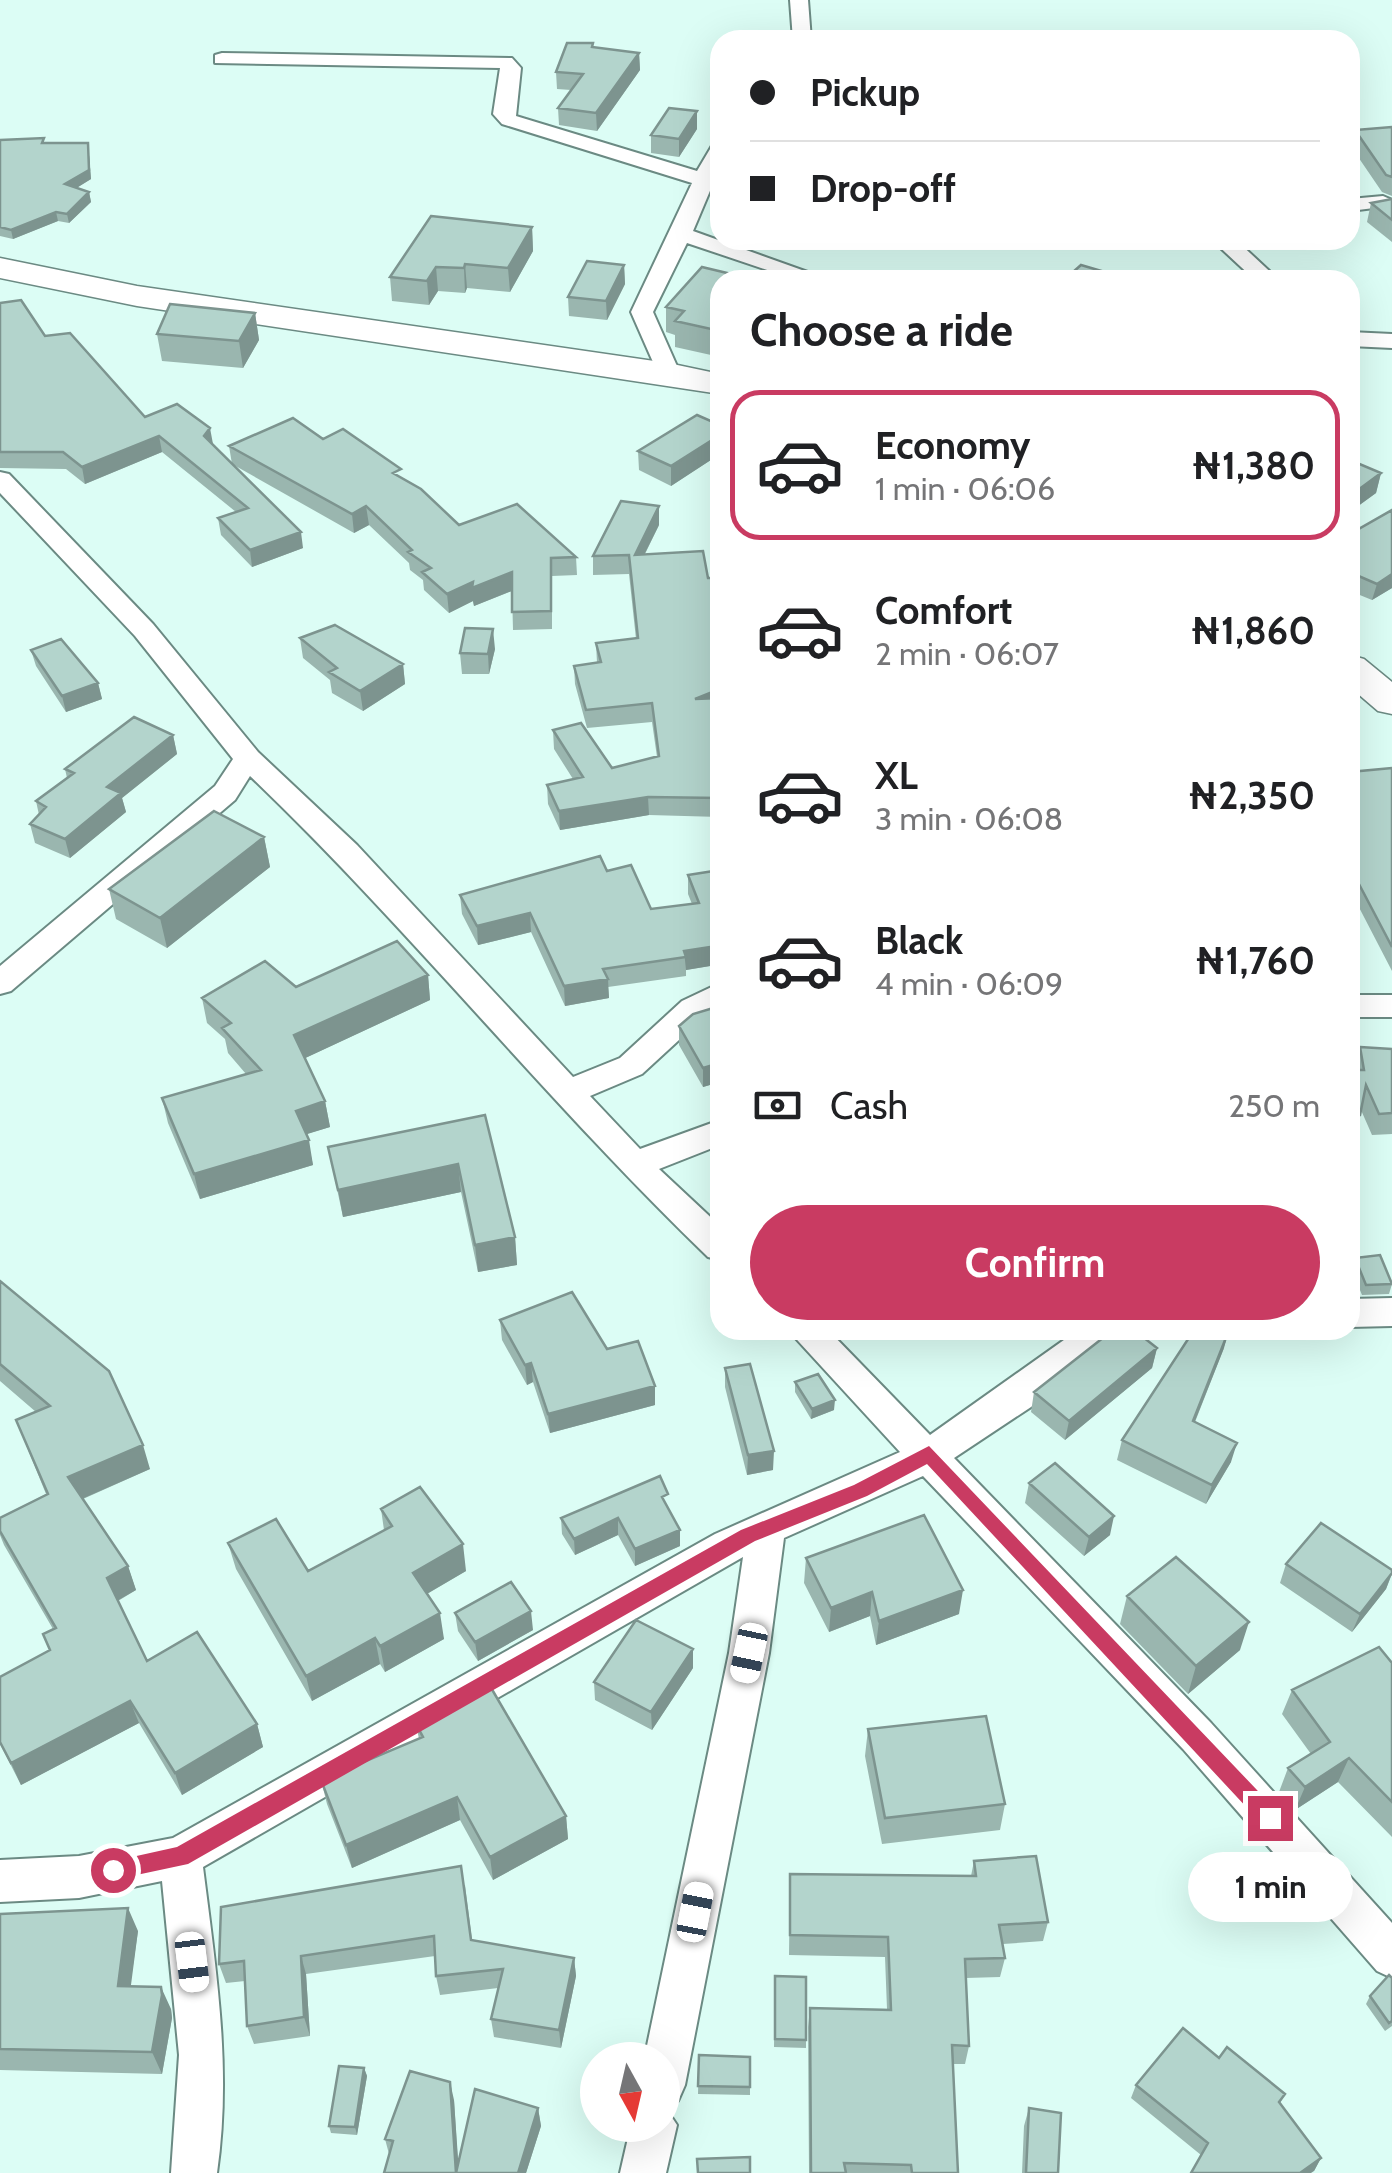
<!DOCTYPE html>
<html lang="en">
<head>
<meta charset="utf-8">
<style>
	:root { --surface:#fff; --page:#f2f2f2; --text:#202124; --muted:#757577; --line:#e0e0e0; --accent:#c93b62 }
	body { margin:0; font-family:Cabin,sans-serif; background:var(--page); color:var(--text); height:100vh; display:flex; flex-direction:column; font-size:38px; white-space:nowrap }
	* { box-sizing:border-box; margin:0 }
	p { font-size:32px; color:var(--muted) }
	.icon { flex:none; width:55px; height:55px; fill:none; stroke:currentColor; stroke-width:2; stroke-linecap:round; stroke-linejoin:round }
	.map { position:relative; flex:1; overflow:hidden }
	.drawer { position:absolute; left:710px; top:270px; width:650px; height:1070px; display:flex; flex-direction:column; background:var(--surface); border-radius:30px; box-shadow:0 10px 40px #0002 }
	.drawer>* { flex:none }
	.guide { position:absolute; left:710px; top:30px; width:650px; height:220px; border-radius:30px; box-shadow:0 10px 40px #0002; display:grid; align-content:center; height:220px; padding:0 40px; background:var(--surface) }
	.needle { width:65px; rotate:172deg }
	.buttons { position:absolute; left:580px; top:2042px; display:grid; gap:20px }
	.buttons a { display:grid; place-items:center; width:100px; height:100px; border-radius:50%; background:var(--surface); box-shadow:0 10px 40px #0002; font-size:50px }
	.end { position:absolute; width:45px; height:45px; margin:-22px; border:12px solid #c93b62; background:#fff; box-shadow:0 0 0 5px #fff }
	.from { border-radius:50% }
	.bubble { position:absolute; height:70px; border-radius:35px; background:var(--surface); box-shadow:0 10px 40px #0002; font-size:32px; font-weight:800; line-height:70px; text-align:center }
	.car { position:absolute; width:30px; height:60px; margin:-30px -15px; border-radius:12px; box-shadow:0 0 8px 2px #0007; background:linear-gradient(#fff 24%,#345 0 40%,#fff 0 76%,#345 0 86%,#fff 0) }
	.guide b { display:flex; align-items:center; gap:35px; height:95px; font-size:38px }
	.guide b+b { border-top:2px solid var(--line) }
	.guide i { width:25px; height:25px; background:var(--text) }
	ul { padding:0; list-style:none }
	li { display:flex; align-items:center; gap:30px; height:150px; margin:0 20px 15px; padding:0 20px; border:5px solid transparent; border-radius:30px }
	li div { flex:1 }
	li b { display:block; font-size:38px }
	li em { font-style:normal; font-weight:800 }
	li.selected { border-color:var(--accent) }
	li>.icon { width:90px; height:90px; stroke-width:1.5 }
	h2 { padding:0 40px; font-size:45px; line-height:120px }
	.pay { display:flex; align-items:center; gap:25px; height:110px; padding:0 40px; font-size:38px }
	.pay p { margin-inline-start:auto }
	.action { display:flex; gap:20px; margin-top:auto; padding:20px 40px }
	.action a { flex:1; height:115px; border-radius:60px; background:var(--accent); color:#fff; font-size:40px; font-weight:800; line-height:115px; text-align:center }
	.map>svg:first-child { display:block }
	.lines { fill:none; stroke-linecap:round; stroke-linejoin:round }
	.street-casing { stroke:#6b8a83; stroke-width:4 }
	.secondary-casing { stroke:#6b8a83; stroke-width:3 }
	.street { fill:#fff; fill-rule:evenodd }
	.secondary { fill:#fff; fill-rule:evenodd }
	.wall { fill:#9ab6af }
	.shaded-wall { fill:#7d948f }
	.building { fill:#b3d4cc; stroke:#7d948f; stroke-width:2.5 }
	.route { fill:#c93b62 }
</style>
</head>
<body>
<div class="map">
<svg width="1392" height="2173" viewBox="0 0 1392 2173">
	<rect width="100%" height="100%" fill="#dcfdf5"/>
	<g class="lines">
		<defs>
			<path id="street" d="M790 0H808L811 40H793Z
				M222 53 512 58 521 68 516 116 697 171 713 144 720 142V167L693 231 830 280H797L687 243 653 312 680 373 668 380 660 378 631 312 692 183 502 124 493 114 500 68 215 63V55Z
				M1383 196 1392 200 1390 206 1350 211V199Z
				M1212 240H1236L1279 280H1255Z
				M1350 332 1392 334V348L1350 346Z
				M0 472 9 474 153 624 258 752 357 845 573 1077 620 1058 682 1001 720 983V1008L704 1017 642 1074 590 1096 640 1149 720 1120V1145L659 1169 720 1226V1260L708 1257C548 1103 410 929 250 776L235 800 11 991 0 994V966L215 786 233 759 135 636 0 493Z
				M1350 995H1392V1017H1350Z
				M1392 1298V1326L1350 1327V1299Z
				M788 1330H828L930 1435 1078 1330H1121L1116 1340 1031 1407 954 1458 1211 1723 1392 1923V1978L1377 1971 1183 1749 923 1476 784 1538 769 1653 685 2085 678 2101 665 2107 677 2125 666 2173H620L631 2125H662V2060H644L729 1653 743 1557 203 1867C216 1970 232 2070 217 2173H171L179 2055 162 1881 79 1898 0 1902V1860L79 1856 173 1838 715 1534 900 1452Z"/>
			<path id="secondary" d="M0 258 137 286 668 363 720 374V394L137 306 0 278Z
				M1350 655 1364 659 1392 682V714L1378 711 1350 687Z"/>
		</defs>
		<use href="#street" class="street-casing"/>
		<use href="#secondary" class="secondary-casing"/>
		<use href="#street" class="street"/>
		<use href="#secondary" class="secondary"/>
	</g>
	<path class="wall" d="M593 47 639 53 640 70 597 131 559 125 558 108 571 90 557 89 556 72Z
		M1392 127V196L1382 192 1352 148 1355 130Z
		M697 129 679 157 651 153V135Z
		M0 140 45 143H88L91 179 76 188 89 192 91 202 69 223 58 221 13 239 0 236Z
		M1392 199V242L1367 222 1371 203Z
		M532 227 533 251 510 292 467 288 465 293 438 291 429 305 392 301 390 277Z
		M624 265 625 284 607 320 569 316 568 297Z
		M720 280V357L675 347V335L666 332V307Z
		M0 303 45 336 145 417 213 444 303 548 252 567 221 535 218 518 236 512 162 452 85 484 66 469 0 468Z
		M255 313 259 340 243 368 162 361 157 334Z
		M720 425V454L671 486 639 470 638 451Z
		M323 439 402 478 459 525 576 557 577 575 552 576V629L513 630 512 591 474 606 473 601 449 613 424 590 423 580 410 570 409 563 369 525 354 533 232 464 229 446Z
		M1350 460 1381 473 1376 493 1354 509 1350 508Z
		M659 525 645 554 708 578H720V817L649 815 560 830 548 804 547 785 573 779 554 749 553 730 612 768 657 757 652 722 587 728 575 684 574 666 597 663 596 643 636 639 629 574 593 575V556Z
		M1350 534 1392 588 1372 600 1350 591Z
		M300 638 403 664 405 684 363 711 332 693 330 680 303 658Z
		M495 649 489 674H462L460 653Z
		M31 650 98 683 102 699 66 712 36 666Z
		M173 735 177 754 122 798 126 812 70 858 35 843 30 824 39 815 36 801 67 778 65 769Z
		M1392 768V971L1350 890V772Z
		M264 837 270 867 167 948 116 919 109 889Z
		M720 870V973L716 965 686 970V976L608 987 609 998 565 1006 531 932 478 945 462 914 460 895 607 871 651 909 692 904 688 894V875Z
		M428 975 430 1000 305 1058 325 1101 330 1127 306 1134 313 1165 200 1199 168 1123 162 1098 246 1074 228 1053 225 1039 207 1023 202 998Z
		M720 1006V1082L703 1087 679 1045V1026Z
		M1360 1047 1392 1049V1134L1372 1135 1361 1110 1353 1136H1350V1070H1354Z
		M485 1115 515 1237 517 1265 478 1272 461 1192 343 1217 328 1147Z
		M1355 1258 1392 1284 1389 1294 1362 1295 1351 1268Z
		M0 1281 150 1469 83 1499 128 1566 136 1590 118 1601 147 1661 257 1724 263 1747 182 1795 139 1723 21 1785 0 1744V1677L49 1650 53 1629 4 1545 0 1535V1518L46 1494 16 1420 36 1412 0 1381Z
		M500 1320 607 1349 655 1405 550 1433 533 1382 527 1385 502 1340Z
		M1157 1348 1152 1368 1065 1440 1031 1412 1034 1392Z
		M1224 1348 1195 1422 1231 1462 1206 1504 1117 1460 1122 1440Z
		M725 1368 773 1470 747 1475 725 1387Z
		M795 1382 834 1410 811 1419 795 1392Z
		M1029 1483 1110 1535 1084 1556 1025 1503Z
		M668 1508 680 1546 635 1566 618 1535 575 1555 562 1534 561 1518Z
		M381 1509 466 1571 427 1594 444 1639 385 1672 380 1664 312 1701 236 1569 228 1543 308 1571 384 1530Z
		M806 1558 959 1614 876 1645 870 1616 829 1632 804 1583Z
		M1286 1564 1392 1570V1574L1386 1589 1352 1632 1280 1583Z
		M1127 1596 1240 1650 1188 1694 1120 1624Z
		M455 1613 533 1630 478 1661 458 1631Z
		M1392 1663V1837L1338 1782 1295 1810 1279 1792 1288 1768 1311 1754 1282 1714 1292 1690Z
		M693 1668 652 1730 595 1700 594 1682Z
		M416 1724 566 1816 568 1839 493 1880 460 1820 352 1868 327 1804 321 1780 419 1739Z
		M868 1729 1005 1804 1000 1830 882 1844 865 1756Z
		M974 1861 1048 1922 1043 1941 1003 1944 1005 1958 1000 1977 966 1978 969 2046 965 2064H953L958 2173H809L808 2027 810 2008 887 2009 885 1957 789 1955 790 1874 971 1876Z
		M465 1885 472 1940 574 1958 576 1976 561 2048 494 2037 491 2019 498 1988 440 1995 436 1976 435 1956 306 1974 310 2036 254 2044 247 2026 245 1981 226 1983 219 1964Z
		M0 1914 138 1931 130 1986 171 2009 172 2018 162 2074 0 2070Z
		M775 1976 806 2040V2048L774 2047Z
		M1392 1978V2026L1385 2031 1366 2004 1370 1996Z
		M699 2055 750 2057V2095L698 2094Z
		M1219 2058 1285 2094 1280 2103 1321 2158 1314 2171 1201 2155 1131 2098 1136 2085Z
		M364 2068 367 2076 357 2135 331 2133 329 2126Z
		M454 2100 458 2164 538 2108 541 2126 526 2173H384L389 2154 385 2139Z
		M1029 2108 1058 2173H1022L1024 2126Z"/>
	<path class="shaded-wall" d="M639 53 640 70 597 131 596 113Z
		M697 111V129L679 157V139Z
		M88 143 91 179 67 194 65 184Z
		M89 192 91 202 69 223 67 214Z
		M56 212 58 221 13 239 11 230Z
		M532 227 533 251 510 292 508 268Z
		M465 264 467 288 465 293 464 268Z
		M624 265 625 284 607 320 606 301Z
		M436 267 438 291 429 305 427 281Z
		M255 313 259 340 243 368 239 341Z
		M210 428 213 444 207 453 204 436Z
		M720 435V454L671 486V466Z
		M159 436 162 452 85 484 82 467Z
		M1381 473 1376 493 1354 509 1358 490Z
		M366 506 369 525 354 533 352 514Z
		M659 506V525L635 573V555Z
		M301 532 303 548 252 567 250 550Z
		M512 572 514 590 474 606 473 601 449 613 447 594 473 582Z
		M1392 574V588L1372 600 1377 584Z
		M493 629 495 649 489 674 488 654Z
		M403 664 405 684 363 711 360 691Z
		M98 683 102 699 66 712 62 696Z
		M720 689V708L695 699Z
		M173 735 177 754 122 798 126 812 70 858 65 839 107 787Z
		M648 797 649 815 560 830 559 811Z
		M264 837 270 867 167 948 160 918Z
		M530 913 531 932 478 945 477 926Z
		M716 946V965L686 970 684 951Z
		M428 975 430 1000 299 1061 294 1035Z
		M608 979 609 998 565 1006 564 986Z
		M720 1063V1082L703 1087V1068Z
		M325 1101 330 1127 301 1136 296 1111Z
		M309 1140 313 1165 200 1199 194 1174Z
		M458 1164 461 1192 343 1217 338 1190Z
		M515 1237 517 1265 478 1272 475 1245Z
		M1229 1330 1224 1348 1187 1441 1193 1421Z
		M1157 1348 1152 1368 1065 1440 1069 1421Z
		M531 1363 533 1382 527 1385 525 1365Z
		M655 1386V1405L550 1433 548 1414Z
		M835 1400 834 1410 811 1419 812 1409Z
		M1237 1443 1231 1462 1206 1504 1212 1485Z
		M143 1445 150 1469 77 1501 68 1477Z
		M774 1451 773 1470 747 1475 748 1455Z
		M1114 1516 1110 1535 1084 1556 1089 1537Z
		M618 1518V1535L575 1555 574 1539Z
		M680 1530V1546L635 1566V1549Z
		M463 1544 466 1571 418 1599 413 1573Z
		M128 1566 136 1590 115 1602 107 1578Z
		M1392 1573 1386 1589 1352 1632 1360 1614Z
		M963 1590 959 1614 876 1645 879 1621Z
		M872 1592 870 1616 829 1632 831 1608Z
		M531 1611 533 1630 478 1661 475 1642Z
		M440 1613 444 1639 385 1672 380 1646Z
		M1249 1622 1240 1650 1188 1694 1196 1666Z
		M375 1638 380 1664 312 1701 306 1676Z
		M693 1649V1668L652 1730 651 1712Z
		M130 1701 139 1723 21 1785 11 1763Z
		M257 1724 263 1747 182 1795 175 1773Z
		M1349 1758 1338 1782 1295 1810 1305 1787Z
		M457 1797 460 1820 352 1868 346 1845Z
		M566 1816 568 1839 493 1880 490 1857Z
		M128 1908 138 1931 128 2008 118 1986Z
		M301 1956 306 1974 310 2036 304 2017Z
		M574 1958 576 1976 561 2048 559 2030Z
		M161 1987 171 2009 172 2018 162 2074 152 2052Z
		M364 2068 367 2076 357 2135 355 2127Z
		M450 2082 454 2100 459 2173H456Z
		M538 2108 541 2126 526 2173H518Z
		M1321 2158 1314 2171 1311 2173H1300Z"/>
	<path class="building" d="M567 43H593L592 47 639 53 596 113 558 108 583 74 556 72Z
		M669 108 697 111 679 139 651 135Z
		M1392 127V177L1386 175 1355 130Z
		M44 138 42 143H88L89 170 65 184 89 192 67 214 56 212 11 230 0 227V140Z
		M1392 199V220L1371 203Z
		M431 216 532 227 508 268 465 264 464 268 436 267 427 281 390 277Z
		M587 261 624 265 606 301 568 297Z
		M1081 265 1132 280H1064Z
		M702 267 748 278 746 280H720V331L675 321 684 311 666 307Z
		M21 300 45 336 70 333 145 417 177 404 210 428 204 436 301 532 250 550 218 518 248 508 159 436 82 467 63 452H0V303Z
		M170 304 255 313 239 341 157 334Z
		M697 415 720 425V435L671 466 638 451Z
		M293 418 323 439 343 429 401 469 393 473 421 489 459 525 517 504 576 557 551 558V611L512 612V572L472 588 473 582 447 594 422 572 431 568 408 552 412 550 366 506 352 514 229 446Z
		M1350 460 1381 473 1358 490 1350 486Z
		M621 501 659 506 635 555 703 551 708 578H720V689L695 699 720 698V798L648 797 559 811 547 785 583 777 553 730 581 723 612 768 659 756 652 703 586 710 574 666 601 662 596 643 638 638 629 555 593 556Z
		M1392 510V574L1377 584 1354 574 1350 577V534Z
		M335 625 403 664 360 691 329 672 337 668 300 638Z
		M465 628 493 629 488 654 460 653Z
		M61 639 98 683 62 696 31 650Z
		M134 717 173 735 107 787 121 793 65 839 30 824 46 807 36 801 74 773 65 769Z
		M1392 768V947L1350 867V772Z
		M214 811 264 837 160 918 109 889Z
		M600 856 607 871 631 865 651 909 699 903 688 875 720 870V953L716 946 684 951 686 957 603 969 608 979 564 986 530 913 477 926 460 895Z
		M397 941 428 975 294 1035 325 1101 296 1111 309 1140 194 1174 162 1098 261 1070 222 1028 231 1023 202 998 265 961 296 987Z
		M720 1006V1063L703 1068 679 1026 693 1014Z
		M1360 1047 1392 1049V1113L1379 1114 1366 1085 1360 1115H1350V1070H1364Z
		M485 1115 515 1237 475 1245 458 1164 338 1190 328 1147Z
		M1380 1255 1392 1284 1366 1285 1355 1258Z
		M0 1281 109 1371 143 1445 68 1477 128 1566 107 1578 147 1661 197 1632 257 1724 175 1773 130 1701 11 1763 0 1742V1677L50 1650 43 1634 56 1628 0 1531V1518L48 1494 16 1420 50 1406 0 1364Z
		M572 1292 607 1349 638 1341 655 1386 548 1414 531 1363 525 1365 500 1320Z
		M1113 1330H1134L1157 1348 1069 1421 1034 1392Z
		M1194 1330H1229L1193 1421 1237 1443 1212 1485 1122 1440Z
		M750 1364 774 1451 748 1455 725 1368Z
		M818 1374 835 1400 812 1409 795 1382Z
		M1055 1463 1114 1516 1089 1537 1029 1483Z
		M660 1476 668 1494 662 1497 680 1530 635 1549 618 1518 574 1539 561 1518Z
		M420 1487 463 1544 413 1573 440 1613 380 1646 375 1638 306 1676 228 1543 276 1519 308 1571 392 1526 381 1509Z
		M924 1515 963 1590 879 1621 872 1592 831 1608 806 1558Z
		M1321 1523 1392 1570V1573L1360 1614 1286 1564Z
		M1176 1557 1249 1622 1196 1666 1127 1596Z
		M511 1582 531 1611 475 1642 455 1613Z
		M636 1620 693 1649 651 1712 594 1682Z
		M1379 1647 1392 1663V1802L1349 1758 1305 1787 1288 1768 1330 1742 1292 1690Z
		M490 1686 566 1816 490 1857 457 1797 346 1845 321 1780 423 1737 416 1724Z
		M986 1716 1005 1804 885 1818 868 1729Z
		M1036 1856 1048 1922 999 1925 1005 1958 965 1959 969 2046 952 2045 958 2173H912L911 2165 844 2163 846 2173H811L810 2008 891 2010 888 1937 790 1935V1874L976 1876 974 1861Z
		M461 1866 471 1940 574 1958 559 2030 491 2019 503 1969 436 1976 434 1936 301 1956 304 2017 247 2026 244 1961 219 1964 221 1907Z
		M128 1908 118 1986 161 1987 162 1995 152 2052 0 2049V1914Z
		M1389 1975 1392 1978V2021L1389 2023 1370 1996Z
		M775 1976 806 1977V2040L775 2039Z
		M1183 2028 1219 2058 1227 2047 1285 2094 1279 2102 1321 2158 1300 2173H1191L1208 2143 1136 2085Z
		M699 2055 750 2057V2087L698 2086Z
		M339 2066 364 2068 355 2127 329 2126Z
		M410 2071 450 2082 456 2173H384L393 2141 385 2139Z
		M475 2089 538 2108 518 2173H456Z
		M1029 2108 1061 2113 1058 2173H1026Z
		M750 2157V2173H698L697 2159Z"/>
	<path class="route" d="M929 1446 1277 1811V1825H1263L927 1464 867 1496 755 1541 188 1864 113 1880 105 1877V1863L177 1847 741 1530 854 1485Z"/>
</svg>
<div class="buttons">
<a><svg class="needle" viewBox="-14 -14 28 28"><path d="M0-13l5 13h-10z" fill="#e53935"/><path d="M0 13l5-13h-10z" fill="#757577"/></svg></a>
</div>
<i class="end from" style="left:113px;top:1870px"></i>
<i class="end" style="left:1270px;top:1818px"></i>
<div class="bubble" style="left:1188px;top:1852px;width:165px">1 min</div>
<i class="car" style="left:749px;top:1653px;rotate:192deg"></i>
<i class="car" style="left:695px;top:1912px;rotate:11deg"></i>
<i class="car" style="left:192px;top:1962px;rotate:173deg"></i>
<div class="guide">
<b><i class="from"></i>Pickup</b>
<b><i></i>Drop-off</b>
</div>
<section class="drawer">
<h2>Choose a ride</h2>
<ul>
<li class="selected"><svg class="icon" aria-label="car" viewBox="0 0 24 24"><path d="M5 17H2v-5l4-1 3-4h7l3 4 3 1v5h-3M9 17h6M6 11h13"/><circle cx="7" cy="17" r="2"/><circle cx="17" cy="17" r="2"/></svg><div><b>Economy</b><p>1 min · 06:06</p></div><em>₦1,380</em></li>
<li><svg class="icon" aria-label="car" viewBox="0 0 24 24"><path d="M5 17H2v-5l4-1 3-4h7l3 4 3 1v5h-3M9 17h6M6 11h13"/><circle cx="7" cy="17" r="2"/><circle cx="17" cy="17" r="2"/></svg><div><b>Comfort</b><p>2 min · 06:07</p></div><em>₦1,860</em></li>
<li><svg class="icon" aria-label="car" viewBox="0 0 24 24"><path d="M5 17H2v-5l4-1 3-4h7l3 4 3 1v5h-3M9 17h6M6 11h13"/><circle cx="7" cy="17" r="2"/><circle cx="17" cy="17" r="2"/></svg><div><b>XL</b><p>3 min · 06:08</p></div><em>₦2,350</em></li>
<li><svg class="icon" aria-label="car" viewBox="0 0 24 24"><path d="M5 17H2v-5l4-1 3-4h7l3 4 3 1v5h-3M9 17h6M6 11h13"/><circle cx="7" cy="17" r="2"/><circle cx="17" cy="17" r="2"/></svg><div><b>Black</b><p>4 min · 06:09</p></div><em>₦1,760</em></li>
</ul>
<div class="pay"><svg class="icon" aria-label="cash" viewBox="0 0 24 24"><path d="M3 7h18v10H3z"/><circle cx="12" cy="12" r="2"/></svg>Cash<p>250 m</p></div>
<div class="action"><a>Confirm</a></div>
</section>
</div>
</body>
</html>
